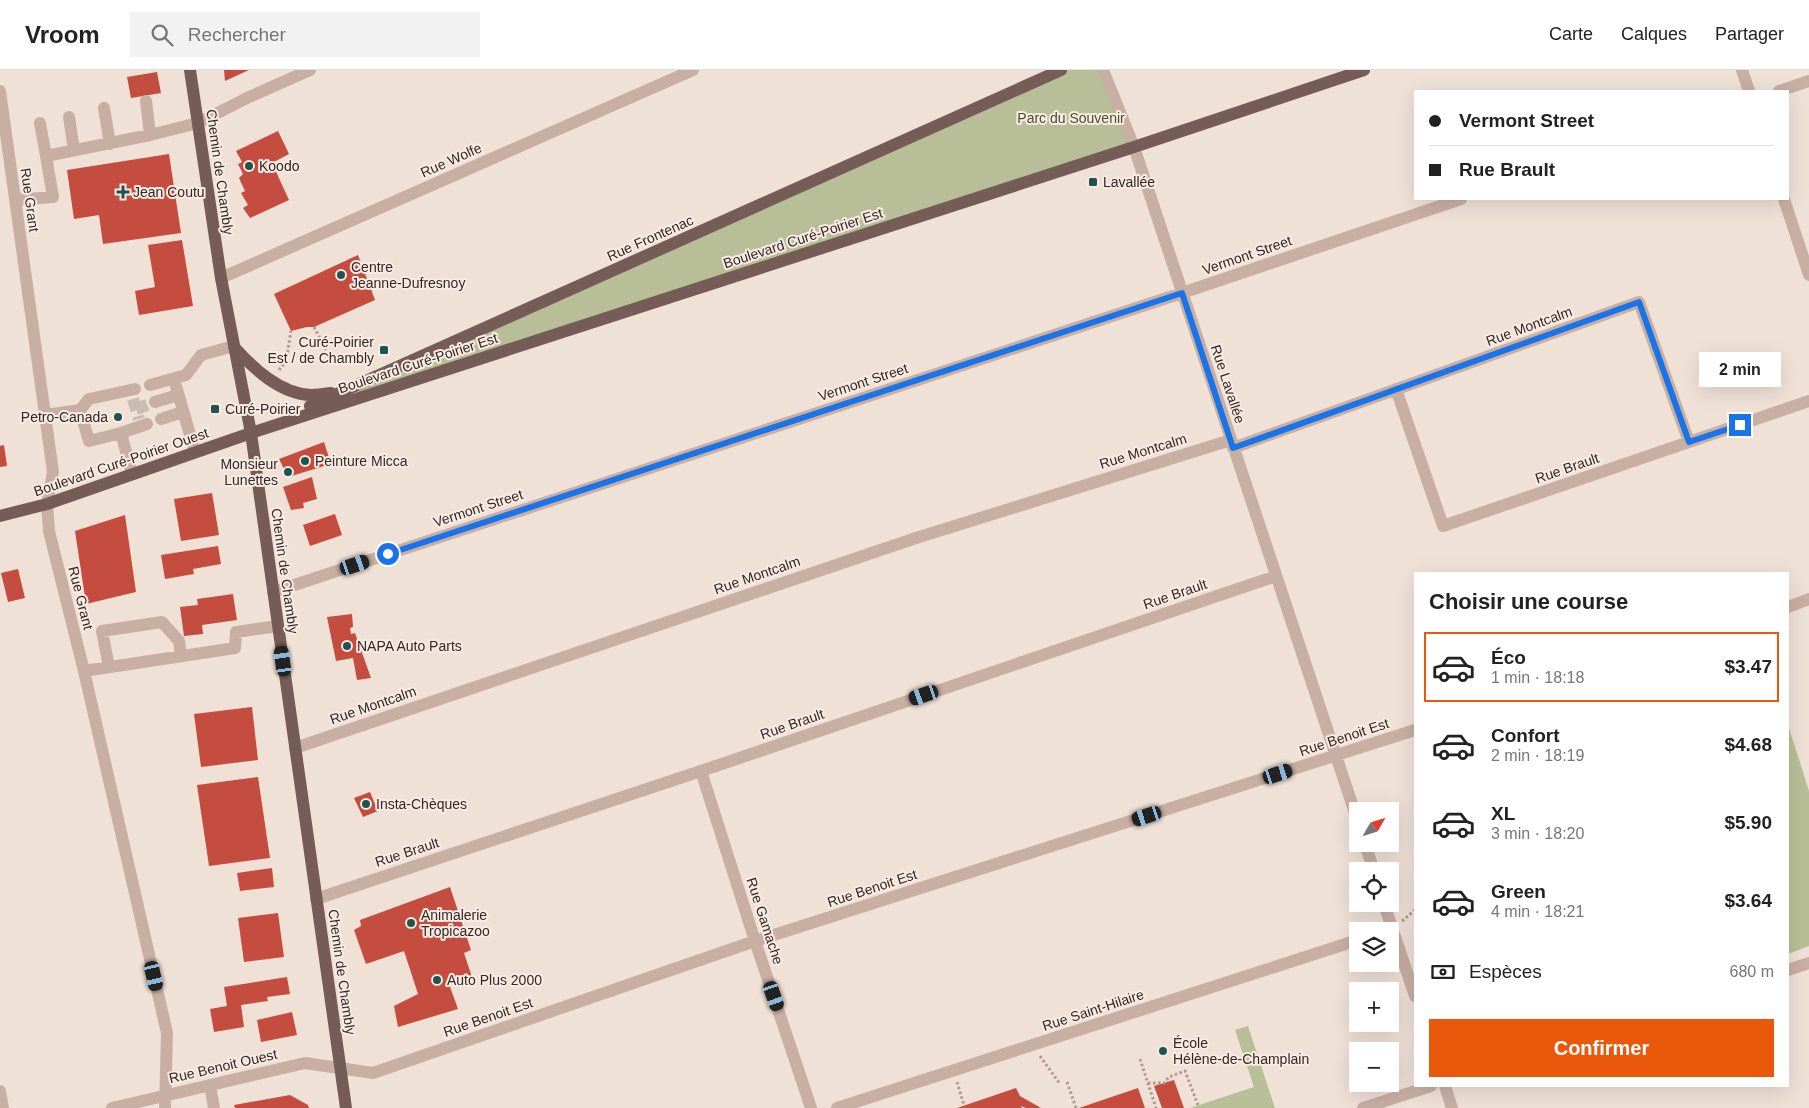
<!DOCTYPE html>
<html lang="fr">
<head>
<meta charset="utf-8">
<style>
	:root { --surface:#fff; --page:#f2f2f2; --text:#222; --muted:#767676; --line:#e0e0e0; --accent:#ea580c }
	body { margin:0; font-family:Helvetica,sans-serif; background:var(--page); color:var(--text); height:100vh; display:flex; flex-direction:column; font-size:19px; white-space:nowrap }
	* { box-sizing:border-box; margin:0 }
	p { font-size:16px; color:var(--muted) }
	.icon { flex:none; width:28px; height:28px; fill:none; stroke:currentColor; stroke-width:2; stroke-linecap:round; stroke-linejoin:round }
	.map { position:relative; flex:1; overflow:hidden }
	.panel { position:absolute; left:1414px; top:502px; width:375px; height:515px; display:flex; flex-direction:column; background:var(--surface); border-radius:0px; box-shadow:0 5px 20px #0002 }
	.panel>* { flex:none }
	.guide { position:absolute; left:1414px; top:20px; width:375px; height:110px; border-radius:0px; box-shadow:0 5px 20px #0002; display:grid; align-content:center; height:110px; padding:0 15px; background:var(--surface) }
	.needle { width:32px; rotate:51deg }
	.controls { position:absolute; left:1349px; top:732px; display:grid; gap:10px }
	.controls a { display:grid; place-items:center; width:50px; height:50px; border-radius:0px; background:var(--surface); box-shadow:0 5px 20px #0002; font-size:25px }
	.end { position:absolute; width:22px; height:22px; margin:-11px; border:6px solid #1a73e8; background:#fff; box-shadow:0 0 0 2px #fff }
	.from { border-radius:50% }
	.bubble { position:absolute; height:35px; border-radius:0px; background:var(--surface); box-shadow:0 5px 20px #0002; font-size:16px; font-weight:700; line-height:35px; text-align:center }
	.car { position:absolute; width:15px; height:30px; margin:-15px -8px; border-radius:6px; box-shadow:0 0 4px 1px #0007; background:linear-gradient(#222 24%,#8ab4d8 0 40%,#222 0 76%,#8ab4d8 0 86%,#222 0) }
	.guide b { display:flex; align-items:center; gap:18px; height:48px; font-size:19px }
	.guide b+b { border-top:1px solid var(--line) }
	.guide i { width:12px; height:12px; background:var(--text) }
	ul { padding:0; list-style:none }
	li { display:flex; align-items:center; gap:15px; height:70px; margin:0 10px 8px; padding:0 5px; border:2px solid transparent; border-radius:0px }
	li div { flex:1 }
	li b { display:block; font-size:19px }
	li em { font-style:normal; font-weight:700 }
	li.selected { border-color:var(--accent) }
	li>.icon { width:45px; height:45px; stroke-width:1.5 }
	h2 { padding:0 15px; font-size:22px; line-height:60px }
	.pay { display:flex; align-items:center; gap:12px; height:55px; padding:0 15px; font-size:19px }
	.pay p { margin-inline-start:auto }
	.cta { display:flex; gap:10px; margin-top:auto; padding:10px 15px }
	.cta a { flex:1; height:58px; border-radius:0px; background:var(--accent); color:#fff; font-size:20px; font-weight:700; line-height:58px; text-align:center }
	header { display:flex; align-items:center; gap:30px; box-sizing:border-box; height:70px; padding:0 25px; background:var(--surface); border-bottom:1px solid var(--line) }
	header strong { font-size:24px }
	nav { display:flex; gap:28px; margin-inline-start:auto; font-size:18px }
	.search { width:350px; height:45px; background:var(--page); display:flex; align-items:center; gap:12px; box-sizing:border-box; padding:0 18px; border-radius:0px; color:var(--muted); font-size:19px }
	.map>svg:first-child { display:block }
	.green { fill:#b8bf98 }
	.building { fill:#c54d40 }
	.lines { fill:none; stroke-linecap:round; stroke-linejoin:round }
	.minor-tunnel { stroke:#cabcb3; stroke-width:12; stroke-dasharray:12 6; stroke-linecap:butt }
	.path { stroke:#b4988e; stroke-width:3; stroke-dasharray:2.5 2.5; stroke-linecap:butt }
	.minor { stroke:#c8afa4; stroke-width:12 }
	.major { stroke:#755c56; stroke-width:12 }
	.route { stroke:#1a73e8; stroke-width:6 }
	.poi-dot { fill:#1c544f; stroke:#f8ebe3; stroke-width:2 }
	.labels { text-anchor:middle; stroke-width:4; stroke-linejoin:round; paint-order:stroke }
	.park-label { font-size:14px; fill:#485129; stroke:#f8ebe3 }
	.street-label { font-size:14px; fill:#332825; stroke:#f8ebe3 }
	.poi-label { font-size:14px; fill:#332825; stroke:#f8ebe3; text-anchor:start }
</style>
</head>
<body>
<header>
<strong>Vroom</strong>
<div class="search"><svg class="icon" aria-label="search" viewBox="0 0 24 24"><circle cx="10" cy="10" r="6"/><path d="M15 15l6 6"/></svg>Rechercher</div>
<nav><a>Carte</a><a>Calques</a><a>Partager</a></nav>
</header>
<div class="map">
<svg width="1809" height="1038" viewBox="0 0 1809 1038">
	<rect width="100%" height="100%" fill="#f0e1d7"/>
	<path class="green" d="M1061 0H1103L1134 77 251 363Z
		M1788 655 1809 721V876L1788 884Z
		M1248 956 1275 1038H1190L1254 1017 1235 960Z"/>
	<path class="building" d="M224 0H249L225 11Z
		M157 2 161 23 131 28 127 7Z
		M278 61 289 84 272 93 289 130 250 148 243 138 248 135 241 123 245 121 239 108 243 104 238 94 242 92 236 81Z
		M169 84 181 163 103 174 99 145 74 149 67 100Z
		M182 170 193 236 139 245 135 221 155 217 148 175Z
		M358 185 375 230 314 257H307L291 261 274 224Z
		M324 372 331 394 288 407 279 389Z
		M4 375 7 396 0 397V376Z
		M312 407 317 429 303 433 304 438 291 440 283 417Z
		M212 423 219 465 181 471 174 429Z
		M335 444 342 465 310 476 303 455Z
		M125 445 136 522 86 534 75 461Z
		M218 476 221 494 193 499 194 504 165 509 161 485Z
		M18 499 25 528 8 532 1 503Z
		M233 524 237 550 202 555 203 564 184 566 180 537 198 535 197 529Z
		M352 544 353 557 350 558 351 564 355 563 371 608 357 610 353 588 336 591 327 547Z
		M252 637 258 690 201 697 194 644Z
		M258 707 270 788 209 796 197 715Z
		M370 722 378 741 363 747 354 728Z
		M272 798 274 817 240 821 237 803Z
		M450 817 471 880 464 883 472 907 449 914 458 939 398 957 394 936 418 924 404 881 366 894 354 860 361 856 360 850Z
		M278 843 284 887 244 892 238 848Z
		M287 907 290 924 267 927 268 931 241 935 244 957 214 962 210 939 227 936 224 917Z
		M292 942 297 965 261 972 257 950Z
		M1174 1010 1184 1038H1162L1154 1016Z
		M1016 1018 1020 1026 1041 1038H1026L1021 1036 1022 1038H957Z
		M1138 1018 1145 1038H1079Z
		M290 1025 308 1035 309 1038H235L234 1035Z"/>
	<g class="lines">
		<path class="minor-tunnel" d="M133 329 139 349
			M136 339 155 332"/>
		<path class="path" d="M314 257 326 280
			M279 300 286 291 291 261
			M1402 851 1415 840
			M1040 986 1060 1014
			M1140 989 1156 1038
			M957 1012 964 1035
			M1067 1012 1076 1038
			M1148 1013H1164L1169 1007 1185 1001 1198 1035"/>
		<path class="minor" d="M1103 0 1134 77 1358 752
			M1742 0 1749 21
			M0 21 53 402 47 434 49 461 84 601 167 963 165 1038
			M1779 21 1809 11
			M146 31 150 65
			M104 38 110 74
			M69 47 74 80
			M40 53 46 86
			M1784 129 1809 205
			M15 130 53 127 46 86 150 65 198 53 247 28 310 0
			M221 208 693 0
			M174 309 195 382
			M150 315 186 305 201 285 234 276
			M1396 319 1443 456 1809 331
			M155 332 178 325
			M80 340 89 329 135 319
			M45 345 80 340 89 371 121 363 132 404
			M161 349 183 342
			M121 363 147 354
			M1233 378 1639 232 1689 372
			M273 522 1182 223 1461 129
			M1788 537 1809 529
			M109 597 102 561 162 552 179 571 181 586
			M84 601 235 578 236 562 278 556
			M295 678 916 468 1231 370
			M701 701 755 871 811 1038
			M1365 774 1374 801
			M316 829 701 701 1276 506
			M1384 834 1415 926
			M1788 900 1809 893
			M210 1015 214 1038
			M1445 1016 1452 1038
			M0 1021 3 1038
			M112 1038 305 993 373 1003 755 871 1415 660
			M837 1038 1358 870
			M1363 1038 1431 1016"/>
		<path class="major" d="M190 0 221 208 251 363 346 1038
			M234 277C253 298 280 324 311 325 317 325 324 324 331 323
			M310 336 1061 0
			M0 446 47 434 251 363 1134 77 1364 0"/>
	</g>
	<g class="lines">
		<path class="route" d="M388 484 1182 223 1233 378 1639 232 1689 372 1740 355"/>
	</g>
	<g class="poi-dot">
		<circle cx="249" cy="96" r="5"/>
		<rect x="1088" y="107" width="10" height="10" rx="2.5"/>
		<path d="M120.5 114.5h5v5h5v5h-5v5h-5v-5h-5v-5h5z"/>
		<circle cx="341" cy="205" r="5"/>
		<rect x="379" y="275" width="10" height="10" rx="2.5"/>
		<rect x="210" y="334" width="10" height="10" rx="2.5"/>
		<circle cx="118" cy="347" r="5"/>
		<circle cx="305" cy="391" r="5"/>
		<circle cx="288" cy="402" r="5"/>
		<circle cx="347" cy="576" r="5"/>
		<circle cx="366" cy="734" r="5"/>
		<circle cx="411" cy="853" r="5"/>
		<circle cx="437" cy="910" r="5"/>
		<circle cx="1163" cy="981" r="5"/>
	</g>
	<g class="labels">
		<g class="park-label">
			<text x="1071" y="53">Parc du Souvenir</text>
		</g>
		<g class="street-label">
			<text transform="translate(451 90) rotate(-24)" y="5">Rue Wolfe</text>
			<text transform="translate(220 102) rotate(82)" y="5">Chemin de Chambly</text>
			<text transform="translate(30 130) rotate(82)" y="5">Rue Grant</text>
			<text transform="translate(650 168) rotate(-24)" y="5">Rue Frontenac</text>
			<text transform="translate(803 168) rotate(-18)" y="5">Boulevard Curé-Poirier Est</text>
			<text transform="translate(1247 185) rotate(-19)" y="5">Vermont Street</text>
			<text transform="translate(1529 256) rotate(-20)" y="5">Rue Montcalm</text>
			<text transform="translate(418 293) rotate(-18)" y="5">Boulevard Curé-Poirier Est</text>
			<text transform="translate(863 312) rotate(-18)" y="5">Vermont Street</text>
			<text transform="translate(1228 314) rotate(72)" y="5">Rue Lavallée</text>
			<text transform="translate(1143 381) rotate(-17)" y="5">Rue Montcalm</text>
			<text transform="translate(121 392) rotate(-19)" y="5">Boulevard Curé-Poirier Ouest</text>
			<text transform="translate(1567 398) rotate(-19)" y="5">Rue Brault</text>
			<text transform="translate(478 438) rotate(-18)" y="5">Vermont Street</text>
			<text transform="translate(285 501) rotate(82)" y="5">Chemin de Chambly</text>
			<text transform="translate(757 505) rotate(-19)" y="5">Rue Montcalm</text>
			<text transform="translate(1175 524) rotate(-19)" y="5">Rue Brault</text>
			<text transform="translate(81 528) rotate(76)" y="5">Rue Grant</text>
			<text transform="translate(373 635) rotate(-19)" y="5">Rue Montcalm</text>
			<text transform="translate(792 654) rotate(-19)" y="5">Rue Brault</text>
			<text transform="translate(1344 667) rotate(-18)" y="5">Rue Benoit Est</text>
			<text transform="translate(407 782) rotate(-18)" y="5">Rue Brault</text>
			<text transform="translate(872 818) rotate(-18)" y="5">Rue Benoit Est</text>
			<text transform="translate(765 851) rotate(72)" y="5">Rue Gamache</text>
			<text transform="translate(342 902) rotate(82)" y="5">Chemin de Chambly</text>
			<text transform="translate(1093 940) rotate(-18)" y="5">Rue Saint-Hilaire</text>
			<text transform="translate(488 947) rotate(-19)" y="5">Rue Benoit Est</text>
			<text transform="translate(223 996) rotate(-13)" y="5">Rue Benoit Ouest</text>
		</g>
		<g class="poi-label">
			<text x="259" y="101">Koodo</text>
			<text x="1103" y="117">Lavallée</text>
			<text x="133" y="127">Jean Coutu</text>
			<text x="351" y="202">Centre<tspan x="351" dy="16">Jeanne-Dufresnoy</tspan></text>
			<text x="374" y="277" text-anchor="end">Curé-Poirier<tspan x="374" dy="16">Est / de Chambly</tspan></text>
			<text x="225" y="344">Curé-Poirier</text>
			<text x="108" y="352" text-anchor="end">Petro-Canada</text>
			<text x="315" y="396">Peinture Micca</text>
			<text x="278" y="399" text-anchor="end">Monsieur<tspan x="278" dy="16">Lunettes</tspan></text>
			<text x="357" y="581">NAPA Auto Parts</text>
			<text x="376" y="739">Insta-Chèques</text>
			<text x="421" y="850">Animalerie<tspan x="421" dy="16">Tropicazoo</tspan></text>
			<text x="447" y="915">Auto Plus 2000</text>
			<text x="1173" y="978">École<tspan x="1173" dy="16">Hélène-de-Champlain</tspan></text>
		</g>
	</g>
</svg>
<div class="controls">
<a><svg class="needle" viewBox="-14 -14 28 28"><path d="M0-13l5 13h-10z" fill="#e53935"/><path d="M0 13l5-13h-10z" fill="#767676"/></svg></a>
<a><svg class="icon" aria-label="locate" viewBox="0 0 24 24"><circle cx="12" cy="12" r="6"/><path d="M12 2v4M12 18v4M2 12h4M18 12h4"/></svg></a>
<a><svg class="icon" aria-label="layers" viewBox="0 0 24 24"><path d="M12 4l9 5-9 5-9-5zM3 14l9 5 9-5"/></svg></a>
<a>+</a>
<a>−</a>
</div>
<i class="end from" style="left:388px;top:484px"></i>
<i class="end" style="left:1740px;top:355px"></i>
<div class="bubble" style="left:1699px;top:282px;width:82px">2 min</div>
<i class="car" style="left:355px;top:495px;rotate:71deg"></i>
<i class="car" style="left:283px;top:591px;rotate:352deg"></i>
<i class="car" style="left:924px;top:625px;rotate:251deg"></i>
<i class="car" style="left:1278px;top:704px;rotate:72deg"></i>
<i class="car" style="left:1147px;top:746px;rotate:252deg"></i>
<i class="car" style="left:154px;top:906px;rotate:167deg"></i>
<i class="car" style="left:774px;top:926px;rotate:161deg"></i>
<div class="guide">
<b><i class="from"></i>Vermont Street</b>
<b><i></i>Rue Brault</b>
</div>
<section class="panel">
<h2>Choisir une course</h2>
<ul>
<li class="selected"><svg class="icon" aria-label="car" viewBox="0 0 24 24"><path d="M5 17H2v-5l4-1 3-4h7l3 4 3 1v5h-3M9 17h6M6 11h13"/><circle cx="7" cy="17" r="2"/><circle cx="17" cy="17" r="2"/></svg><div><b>Éco</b><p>1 min · 18:18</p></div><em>$3.47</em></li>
<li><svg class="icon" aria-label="car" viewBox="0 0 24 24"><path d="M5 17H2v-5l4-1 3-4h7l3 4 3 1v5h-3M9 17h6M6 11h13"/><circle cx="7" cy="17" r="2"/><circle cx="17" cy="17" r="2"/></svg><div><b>Confort</b><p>2 min · 18:19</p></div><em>$4.68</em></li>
<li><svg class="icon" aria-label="car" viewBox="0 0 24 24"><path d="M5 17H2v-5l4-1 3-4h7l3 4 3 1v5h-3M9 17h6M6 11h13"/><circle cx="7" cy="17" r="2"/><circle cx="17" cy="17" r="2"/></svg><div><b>XL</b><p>3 min · 18:20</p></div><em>$5.90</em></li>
<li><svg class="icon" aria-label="car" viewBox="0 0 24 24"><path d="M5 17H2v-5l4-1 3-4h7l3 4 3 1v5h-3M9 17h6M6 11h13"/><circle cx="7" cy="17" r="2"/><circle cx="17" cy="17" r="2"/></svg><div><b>Green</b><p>4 min · 18:21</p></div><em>$3.64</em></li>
</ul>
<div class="pay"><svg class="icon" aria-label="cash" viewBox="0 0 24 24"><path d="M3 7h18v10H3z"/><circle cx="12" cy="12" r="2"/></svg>Espèces<p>680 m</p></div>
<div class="cta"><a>Confirmer</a></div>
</section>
</div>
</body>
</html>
